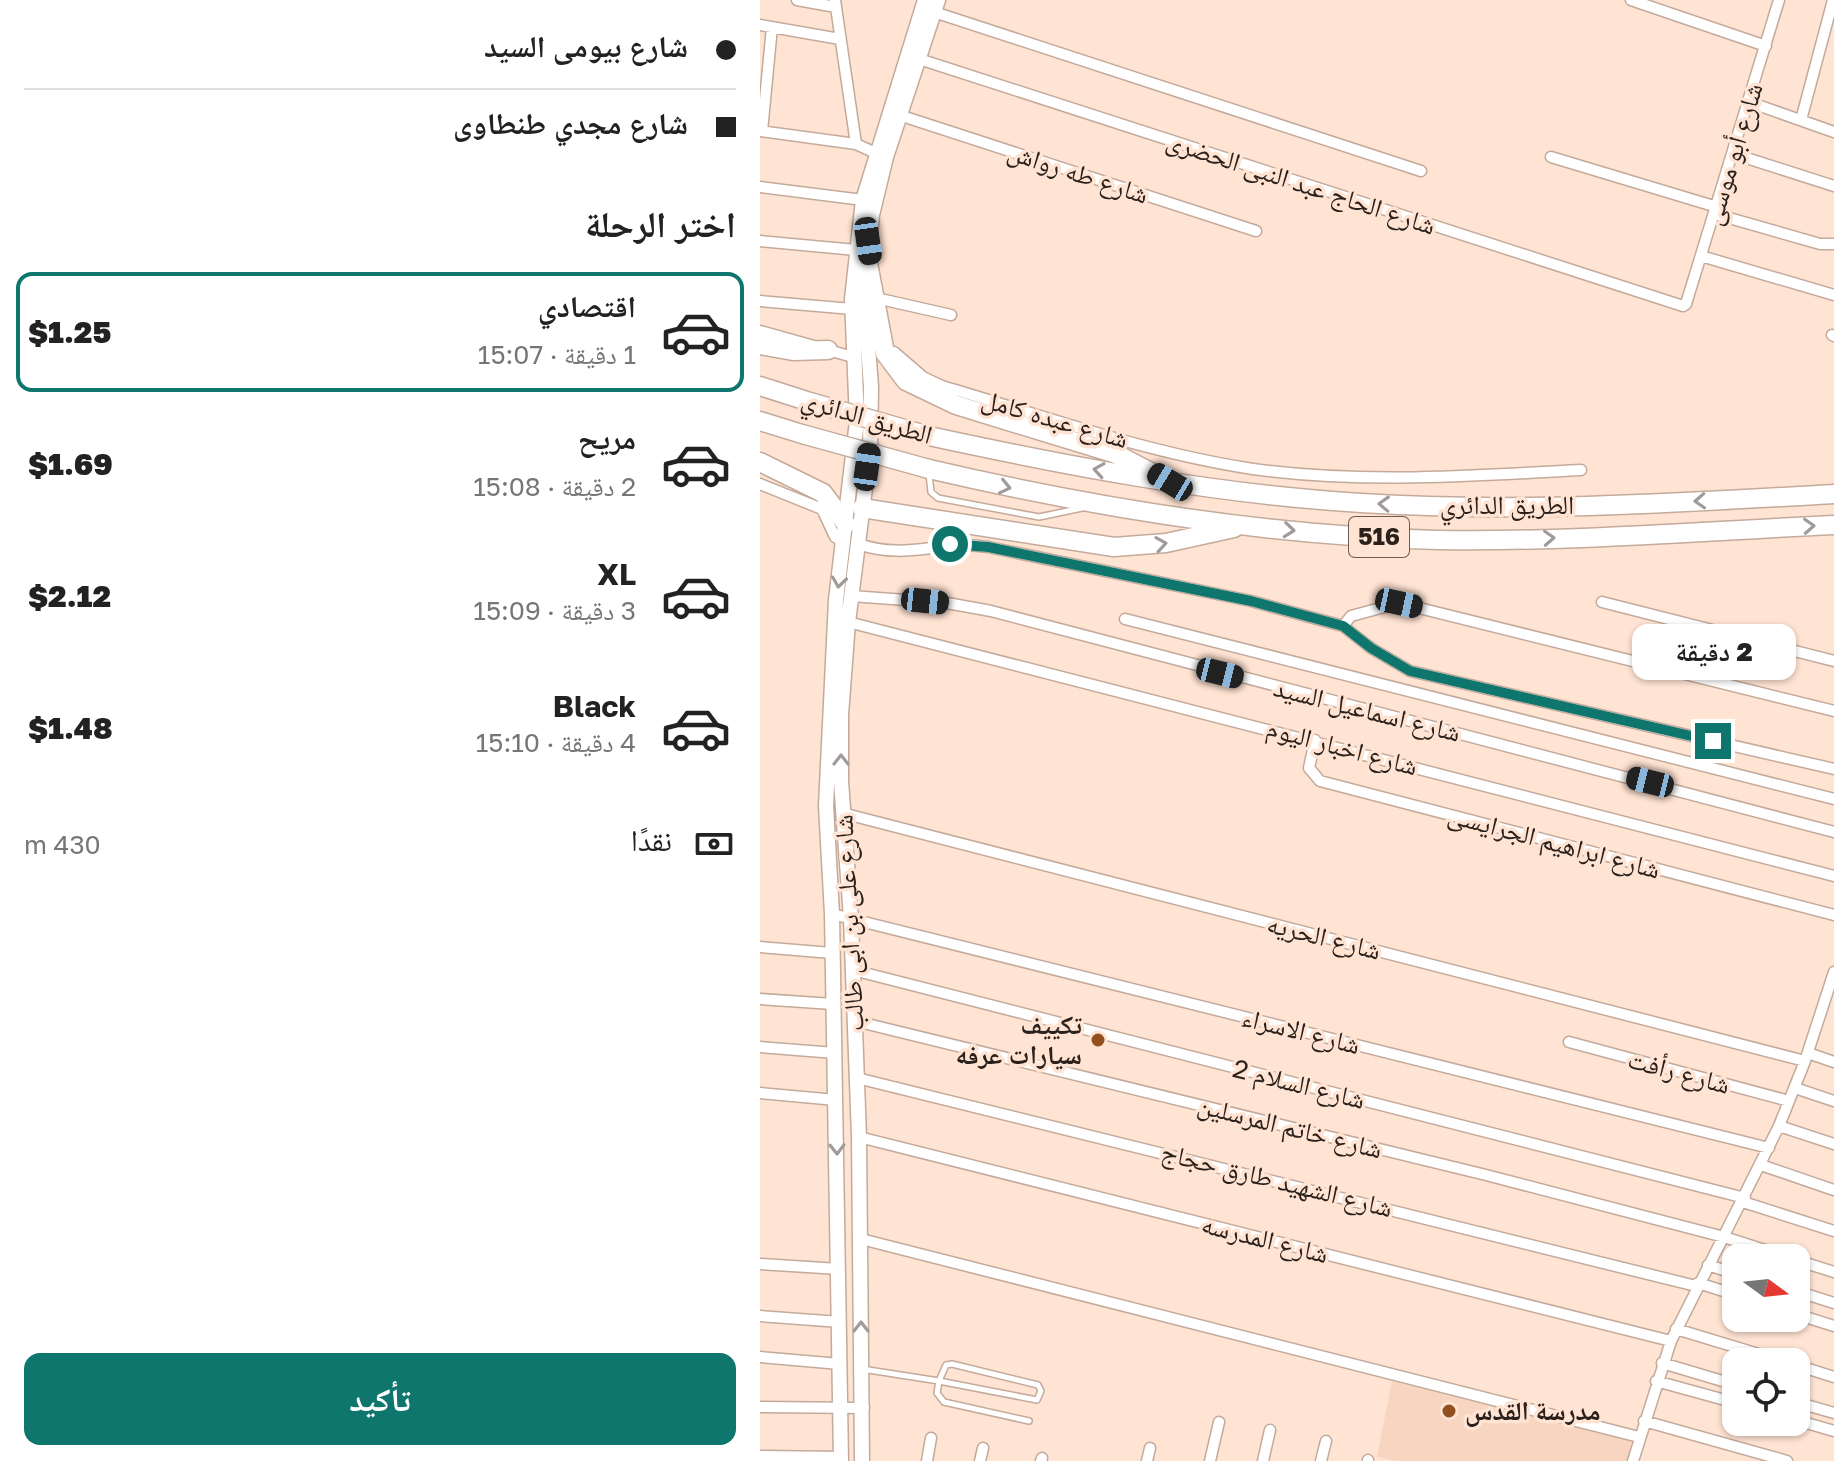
<!DOCTYPE html>
<html lang="ar">
<head>
<meta charset="utf-8">
<style>
	:root { --surface:#fff; --page:#f6f6f6; --text:#222; --muted:#767676; --line:#e0e0e0; --accent:#0f766e }
	body { margin:0; font-family:"Golos Text","Noto Naskh Arabic",sans-serif; background:var(--page); color:var(--text); direction:rtl; height:100vh; display:flex; flex-direction:column; font-size:30px; white-space:nowrap }
	* { box-sizing:border-box; margin:0 }
	p { font-size:26px; color:var(--muted) }
	.icon { flex:none; width:44px; height:44px; fill:none; stroke:currentColor; stroke-width:2; stroke-linecap:round; stroke-linejoin:round }
	.map { position:relative; flex:1; overflow:hidden; direction:ltr }
	.drawer { display:flex; flex-direction:column; background:var(--surface); width:760px }
	.drawer>* { flex:none }
	.hud { display:grid; align-content:center; height:176px; padding:0 24px; background:var(--surface) }
	.needle { width:52px; rotate:105deg }
	.tools { position:absolute; left:962px; top:1244px; display:grid; gap:16px }
	.tools a { display:grid; place-items:center; width:88px; height:88px; border-radius:16px; background:var(--surface); box-shadow:0 2px 6px #0004; font-size:40px }
	.end { position:absolute; width:36px; height:36px; margin:-18px; border:10px solid #0f766e; background:#fff; box-shadow:0 0 0 4px #fff }
	.from { border-radius:50% }
	.bubble { position:absolute; height:56px; border-radius:16px; background:var(--surface); box-shadow:0 2px 6px #0004; font-size:26px; font-weight:800; line-height:56px; text-align:center; direction:rtl }
	.car { position:absolute; width:24px; height:48px; margin:-24px -12px; border-radius:10px; box-shadow:0 0 6px 2px #0007; background:linear-gradient(#222 24%,#8ab4d8 0 40%,#222 0 76%,#8ab4d8 0 86%,#222 0) }
	.hud b { display:flex; align-items:center; gap:28px; height:76px; font-size:30px }
	.hud b+b { border-top:2px solid var(--line) }
	.hud i { width:20px; height:20px; background:var(--text) }
	ul { padding:0; list-style:none }
	li { display:flex; align-items:center; gap:24px; height:120px; margin:0 16px 12px; padding:0 8px; border:4px solid transparent; border-radius:16px }
	li div { flex:1 }
	li b { display:block; font-size:30px }
	li em { font-style:normal; font-weight:800 }
	li.on { border-color:var(--accent) }
	li>.icon { width:72px; height:72px; stroke-width:1.5 }
	h2 { padding:0 24px; font-size:36px; line-height:96px }
	.pay { display:flex; align-items:center; gap:20px; height:88px; padding:0 24px; font-size:30px }
	.pay p { margin-inline-start:auto }
	.button { display:flex; gap:16px; margin-top:auto; padding:16px 24px }
	.button a { flex:1; height:92px; border-radius:16px; background:var(--accent); color:#fff; font-size:32px; font-weight:800; line-height:92px; text-align:center }
	main { display:flex; flex:1; min-height:0 }
	.map>svg:first-child { display:block }
	.built { fill:#f7d5c1 }
	.lines { fill:none; stroke-linecap:round; stroke-linejoin:round }
	.lane-casing { stroke:#c4aa9b; stroke-width:8 }
	.street-casing { stroke:#c4aa9b; stroke-width:13 }
	.secondary-casing { stroke:#c4aa9b; stroke-width:17 }
	.highway-casing { stroke:#c4aa9b; stroke-width:21 }
	.lane { stroke:#fff; stroke-width:5 }
	.street { stroke:#fff; stroke-width:10 }
	.secondary { stroke:#fff; stroke-width:14 }
	.highway { stroke:#fff; stroke-width:18 }
	.highway-bridge-casing { stroke:#c4aa9b; stroke-width:21; stroke-linecap:butt }
	.highway-bridge { stroke:#fff; stroke-width:18 }
	.oneway { stroke:#a09b99 }
	.route { stroke:#0f766e; stroke-width:10 }
	.poi-dot { fill:#924f1f; stroke:#ffe3d3; stroke-width:3 }
	.labels { text-anchor:middle; stroke-width:7; stroke-linejoin:round; paint-order:stroke }
	.shield { fill:#ffe3d3; stroke:#6b5b53; stroke-width:2 }
	.shield-label { font-size:24px; font-weight:bold; fill:#2b211c }
	.street-label { font-size:26px; fill:#2b211c; stroke:#ffe3d3 }
	.poi-label { font-size:26px; font-weight:bold; fill:#2b211c; stroke:#ffe3d3; text-anchor:end }
</style>
</head>
<body>
<main>
<div class="map">
<svg width="1074" height="1461" viewBox="0 0 1074 1461">
	<rect width="100%" height="100%" fill="#ffe3d3"/>
	<path class="built" d="M632 1381 872 1442 868 1461H636L617 1457Z"/>
	<g class="lines">
		<defs>
			<path id="lane" d="M169 474 171 492 178 498 279 517 322 508
				M102 1369 179 1381 186 1365 192 1364 278 1385 281 1391 277 1400 179 1381 177 1393 184 1402 269 1421"/>
			<path id="street" d="M37 0 76 7
				M75 0 96 144 120 155
				M871 0 1006 46
				M174 12 661 171
				M0 25 80 39
				M159 59 923 306 926 304 1019 0
				M989 102 1074 132
				M139 115 496 231
				M1041 120 1073 0
				M0 131 96 144
				M2 131 12 27
				M974 154 1074 186
				M791 157 957 207
				M0 187 103 200
				M955 214 1060 244H1074
				M0 241 96 250
				M941 256 1074 295
				M116 298 191 315
				M0 301 92 309
				M0 331 93 357
				M1072 335 1074 336
				M134 352 163 377 182 386C284 416 387 453 493 469 602 484 711 476 821 470
				M0 484 62 509 75 537 85 543
				M98 544C149 561 179 539 228 547L491 601 583 626 591 616 639 603 1074 711
				M91 596 187 603 231 611 1074 832
				M842 602 1074 661
				M365 619 1074 799
				M88 622 1074 876
				M583 626 611 648 650 671 1074 769
				M555 740 549 768 560 781 1074 915
				M82 813 1045 1061
				M72 914 1009 1148
				M0 947 72 953
				M93 970 985 1198
				M0 999 73 1004
				M95 1021 726 1175 964 1237 1030 1258
				M809 1042 1029 1101
				M0 1047 75 1053
				M1048 1053 1074 1062
				M97 1078 936 1286
				M1035 1088 1074 1101
				M0 1093 76 1100
				M1019 1126 1074 1144
				M99 1137 911 1341
				M1001 1165 1074 1190
				M983 1202 1074 1231
				M101 1239 879 1437
				M1036 1260 1074 1272
				M0 1264 79 1269
				M948 1265 976 1274
				M938 1283 976 1295
				M1036 1291 1074 1303
				M1036 1314 1074 1326
				M0 1316 80 1322
				M916 1329 1025 1362
				M0 1357 80 1364
				M902 1363 976 1385
				M1036 1365 1074 1377
				M896 1381 976 1403
				M1036 1402 1074 1413
				M0 1407 104 1408
				M1036 1420 1074 1431
				M884 1421 1027 1461
				M0 1456 82 1457
				M167 1461 171 1438
				M220 1461 223 1448
				M281 1461 282 1458
				M387 1461 390 1448
				M450 1461 459 1422
				M503 1461 510 1430
				M561 1461 566 1441
				M608 1461V1460
				M873 1461 911 1341 1019 1126 1045 1061 1074 972"/>
			<path id="secondary" d="M81 1461 72 914 66 806 76 600 97 421 92 299 103 200 165 0
				M102 1461 99 1137 91 918 81 781V715L88 622 110 449 111 387 104 293 112 215 126 157 178 0"/>
			<path id="highway" d="M107 258 125 353 146 381 196 405 356 454 400 477
				M0 345 33 351 68 350
				M0 386 50 402
				M0 421 42 434
				M169 436C312 467 455 494 601 503 758 513 917 503 1074 494
				M0 462 63 493 86 524
				M169 469C336 508 507 536 679 540 811 542 943 531 1074 525
				M102 508 354 547 406 543 474 528"/>
		</defs>
		<use href="#lane" class="lane-casing"/>
		<use href="#street" class="street-casing"/>
		<use href="#secondary" class="secondary-casing"/>
		<use href="#highway" class="highway-casing"/>
		<use href="#lane" class="lane"/>
		<use href="#street" class="street"/>
		<use href="#secondary" class="secondary"/>
		<use href="#highway" class="highway"/>
		<defs>
			<path id="highway-bridge" d="M50 402 169 436
				M42 434 169 469"/>
		</defs>
		<use href="#highway-bridge" class="highway-bridge-casing"/>
		<use href="#highway-bridge" class="highway-bridge"/>
	</g>
	<defs><path id="oneway-chevron" d="M-2-3.5L2.5 0L-2 3.5" fill="none" stroke-width="1.6" stroke-linecap="round" stroke-linejoin="round" transform="scale(2)"/></defs>
	<g class="oneway">
		<use href="#oneway-chevron" transform="translate(339 470) rotate(-171)"/>
		<use href="#oneway-chevron" transform="translate(245 487) rotate(13)"/>
		<use href="#oneway-chevron" transform="translate(940 501) rotate(177)"/>
		<use href="#oneway-chevron" transform="translate(624 504) rotate(-178)"/>
		<use href="#oneway-chevron" transform="translate(1049 526) rotate(-3)"/>
		<use href="#oneway-chevron" transform="translate(529 530) rotate(6)"/>
		<use href="#oneway-chevron" transform="translate(789 538) rotate(-3)"/>
		<use href="#oneway-chevron" transform="translate(401 544) rotate(-9)"/>
		<use href="#oneway-chevron" transform="translate(79 582) rotate(98)"/>
		<use href="#oneway-chevron" transform="translate(81 760) rotate(-90)"/>
		<use href="#oneway-chevron" transform="translate(77 1149) rotate(89)"/>
		<use href="#oneway-chevron" transform="translate(101 1327) rotate(-90)"/>
	</g>
	<g class="lines">
		<path class="route" d="M190 544 228 547 491 601 583 626 611 648 650 671 953 741"/>
	</g>
	<g class="poi-dot">
		<circle cx="338" cy="1040" r="8"/>
		<circle cx="689" cy="1411" r="8"/>
	</g>
	<g class="labels">
		<rect class="shield" x="589" y="517" width="60" height="40" rx="6"/>
		<g class="shield-label">
			<text x="619" y="545">516</text>
		</g>
		<g class="street-label">
			<text transform="translate(973 154) rotate(-73)" y="9">شارع أبو موسى</text>
			<text transform="translate(318 173) rotate(18)" y="9">شارع طه رواش</text>
			<text transform="translate(541 183) rotate(18)" y="9">شارع الحاج عبد النبى الحضرى</text>
			<text transform="translate(107 417) rotate(16)" y="9">الطريق الدائري</text>
			<text transform="translate(295 419) rotate(16)" y="9">شارع عبده كامل</text>
			<text x="747" y="514">الطريق الدائري</text>
			<text transform="translate(607 710) rotate(14)" y="9">شارع اسماعيل السيد</text>
			<text transform="translate(582 747) rotate(15)" y="9">شارع اخبار اليوم</text>
			<text transform="translate(794 842) rotate(15)" y="9">شارع ابراهيم الجرايسى</text>
			<text transform="translate(89 923) rotate(-93)" y="9">شارع على بن ابى طالب</text>
			<text transform="translate(564 937) rotate(14)" y="9">شارع الحريه</text>
			<text transform="translate(541 1031) rotate(14)" y="9">شارع الاسراء</text>
			<text transform="translate(919 1072) rotate(15)" y="9">شارع رأفت</text>
			<text transform="translate(539 1084) rotate(14)" y="9">شارع السلام 2</text>
			<text transform="translate(530 1127) rotate(14)" y="9">شارع خاتم المرسلين</text>
			<text transform="translate(517 1180) rotate(14)" y="9">شارع الشهيد طارق حجاج</text>
			<text transform="translate(505 1239) rotate(14)" y="9">شارع المدرسه</text>
		</g>
		<g class="poi-label">
			<text x="322" y="1034">تكييف<tspan x="322" dy="30">سيارات عرفه</tspan></text>
			<text x="705" y="1420" text-anchor="start">مدرسة القدس</text>
		</g>
	</g>
</svg>
<div class="tools">
<a><svg class="needle" viewBox="-14 -14 28 28"><path d="M0-13l5 13h-10z" fill="#e53935"/><path d="M0 13l5-13h-10z" fill="#767676"/></svg></a>
<a><svg class="icon" aria-label="locate" viewBox="0 0 24 24"><circle cx="12" cy="12" r="6"/><path d="M12 2v4M12 18v4M2 12h4M18 12h4"/></svg></a>
</div>
<i class="end from" style="left:190px;top:544px"></i>
<i class="end" style="left:953px;top:741px"></i>
<div class="bubble" style="left:872px;top:624px;width:164px">2 دقيقة</div>
<i class="car" style="left:108px;top:241px;rotate:172deg"></i>
<i class="car" style="left:107px;top:467px;rotate:8deg"></i>
<i class="car" style="left:410px;top:482px;rotate:301deg"></i>
<i class="car" style="left:165px;top:601px;rotate:96deg"></i>
<i class="car" style="left:639px;top:603px;rotate:102deg"></i>
<i class="car" style="left:460px;top:673px;rotate:104deg"></i>
<i class="car" style="left:890px;top:782px;rotate:284deg"></i>
</div>
<section class="drawer">
<div class="hud">
<b><i class="from"></i>شارع بيومى السيد</b>
<b><i></i>شارع مجدي طنطاوى</b>
</div>
<h2>اختر الرحلة</h2>
<ul>
<li class="on"><svg class="icon" aria-label="car" viewBox="0 0 24 24"><path d="M5 17H2v-5l4-1 3-4h7l3 4 3 1v5h-3M9 17h6M6 11h13"/><circle cx="7" cy="17" r="2"/><circle cx="17" cy="17" r="2"/></svg><div><b>اقتصادي</b><p>1 دقيقة · 15:07</p></div><em>$1.25</em></li>
<li><svg class="icon" aria-label="car" viewBox="0 0 24 24"><path d="M5 17H2v-5l4-1 3-4h7l3 4 3 1v5h-3M9 17h6M6 11h13"/><circle cx="7" cy="17" r="2"/><circle cx="17" cy="17" r="2"/></svg><div><b>مريح</b><p>2 دقيقة · 15:08</p></div><em>$1.69</em></li>
<li><svg class="icon" aria-label="car" viewBox="0 0 24 24"><path d="M5 17H2v-5l4-1 3-4h7l3 4 3 1v5h-3M9 17h6M6 11h13"/><circle cx="7" cy="17" r="2"/><circle cx="17" cy="17" r="2"/></svg><div><b>XL</b><p>3 دقيقة · 15:09</p></div><em>$2.12</em></li>
<li><svg class="icon" aria-label="car" viewBox="0 0 24 24"><path d="M5 17H2v-5l4-1 3-4h7l3 4 3 1v5h-3M9 17h6M6 11h13"/><circle cx="7" cy="17" r="2"/><circle cx="17" cy="17" r="2"/></svg><div><b>Black</b><p>4 دقيقة · 15:10</p></div><em>$1.48</em></li>
</ul>
<div class="pay"><svg class="icon" aria-label="cash" viewBox="0 0 24 24"><path d="M3 7h18v10H3z"/><circle cx="12" cy="12" r="2"/></svg>نقدًا<p>430 m</p></div>
<div class="button"><a>تأكيد</a></div>
</section>
</main>
</body>
</html>
